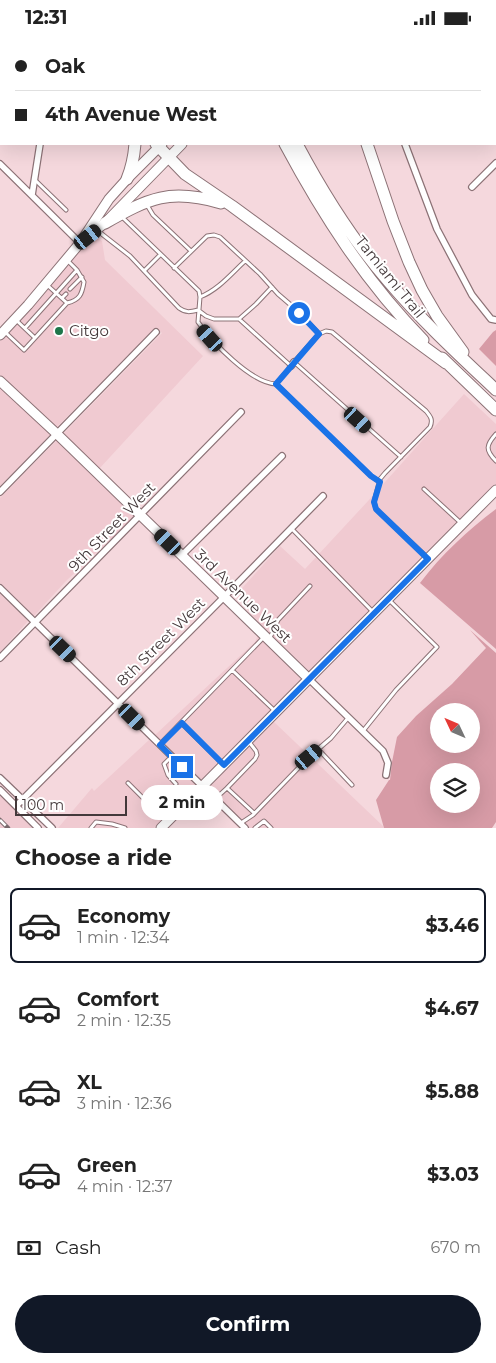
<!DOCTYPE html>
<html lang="en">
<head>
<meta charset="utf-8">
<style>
	:root { --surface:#fff; --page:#f2f2f2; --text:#222; --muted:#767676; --line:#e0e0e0; --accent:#111827 }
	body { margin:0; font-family:Montserrat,sans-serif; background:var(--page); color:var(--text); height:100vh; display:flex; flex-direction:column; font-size:19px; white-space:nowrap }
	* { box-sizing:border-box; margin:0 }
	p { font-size:16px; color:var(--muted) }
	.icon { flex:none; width:28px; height:28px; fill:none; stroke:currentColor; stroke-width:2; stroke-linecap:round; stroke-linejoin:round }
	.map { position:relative; height:793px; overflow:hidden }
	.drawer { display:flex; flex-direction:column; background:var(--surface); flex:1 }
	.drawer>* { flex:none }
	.banner { position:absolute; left:0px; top:0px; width:496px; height:110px; box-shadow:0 5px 20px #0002; display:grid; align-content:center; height:110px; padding:0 15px; background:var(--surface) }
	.needle { width:32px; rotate:314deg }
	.tools { position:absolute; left:430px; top:668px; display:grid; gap:10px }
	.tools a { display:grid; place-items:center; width:50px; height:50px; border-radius:50%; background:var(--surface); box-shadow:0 5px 20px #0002; font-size:25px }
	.scale { position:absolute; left:15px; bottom:12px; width:112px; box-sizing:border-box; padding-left:5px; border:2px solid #44393b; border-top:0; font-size:14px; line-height:18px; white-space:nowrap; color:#44393b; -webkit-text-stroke:4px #fff; paint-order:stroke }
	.end { position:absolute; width:22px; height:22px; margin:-11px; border:6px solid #1a73e8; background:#fff; box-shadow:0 0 0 2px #fff }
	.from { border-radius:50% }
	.bubble { position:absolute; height:35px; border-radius:18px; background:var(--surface); box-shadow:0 5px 20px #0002; font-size:16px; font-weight:700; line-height:35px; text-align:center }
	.car { position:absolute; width:15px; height:30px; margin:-15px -8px; border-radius:6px; box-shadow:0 0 4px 1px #0007; background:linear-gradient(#222 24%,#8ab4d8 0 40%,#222 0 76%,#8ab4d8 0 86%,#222 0) }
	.banner b { display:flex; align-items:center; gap:18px; height:48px; font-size:19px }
	.banner b+b { border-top:1px solid var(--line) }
	.banner i { width:12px; height:12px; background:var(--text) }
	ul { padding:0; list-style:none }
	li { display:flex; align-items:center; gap:15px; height:75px; margin:0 10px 8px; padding:0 5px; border:2px solid transparent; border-radius:8px }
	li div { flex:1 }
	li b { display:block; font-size:19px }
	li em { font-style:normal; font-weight:700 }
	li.on { border-color:var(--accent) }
	li>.icon { width:45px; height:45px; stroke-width:1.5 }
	h2 { padding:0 15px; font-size:22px; line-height:60px }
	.pay { display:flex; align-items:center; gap:12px; height:55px; padding:0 15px; font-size:19px }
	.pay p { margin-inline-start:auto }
	.cta { display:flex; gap:10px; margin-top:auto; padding:10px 15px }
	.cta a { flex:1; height:58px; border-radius:30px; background:var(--accent); color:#fff; font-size:20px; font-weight:700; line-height:58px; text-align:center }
	.status { display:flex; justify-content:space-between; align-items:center; height:35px; padding:0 25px; background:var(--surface); direction:ltr }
	.status svg { height:14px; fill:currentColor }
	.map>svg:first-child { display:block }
	.built { fill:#f0cad1 }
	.green { fill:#d79ba6; fill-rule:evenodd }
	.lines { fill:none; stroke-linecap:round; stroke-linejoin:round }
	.lane-casing { stroke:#8c7276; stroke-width:5 }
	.street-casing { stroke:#8c7276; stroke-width:8 }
	.secondary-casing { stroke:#8c7276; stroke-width:11 }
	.primary-casing { stroke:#8c7276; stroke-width:11 }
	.highway-casing { stroke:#8c7276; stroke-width:13 }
	.lane { stroke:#fff; stroke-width:3 }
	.street { stroke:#fff; stroke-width:5.5 }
	.secondary { stroke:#fff; stroke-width:9 }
	.primary { stroke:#fff; stroke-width:9 }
	.highway { stroke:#fff; stroke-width:11 }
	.rail-casing { stroke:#7a6a6d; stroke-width:4.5 }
	.rail { stroke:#fff; stroke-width:2.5; stroke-dasharray:8; stroke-linecap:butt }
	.route { stroke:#1a73e8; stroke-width:6 }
	.poi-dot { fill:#1e764a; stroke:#fff; stroke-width:2 }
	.labels { text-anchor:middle; stroke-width:4; stroke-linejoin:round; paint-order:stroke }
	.street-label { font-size:15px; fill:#44393b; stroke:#fff }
	.poi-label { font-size:15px; fill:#44393b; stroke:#fff; text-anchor:start }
</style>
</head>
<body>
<div class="status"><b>12:31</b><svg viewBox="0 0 49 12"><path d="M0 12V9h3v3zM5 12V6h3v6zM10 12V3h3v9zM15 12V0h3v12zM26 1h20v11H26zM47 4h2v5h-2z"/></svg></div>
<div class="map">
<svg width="496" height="793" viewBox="0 0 496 793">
	<rect width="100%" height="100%" fill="#f5d8dd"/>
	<path class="built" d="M95 202 102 206 105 225 203 321 99 434 63 399 162 298 156 292 56 393 0 340V306L31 273 83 211Z
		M0 351 51 399 0 451Z
		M464 359 496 389V449L309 639 262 593V591L235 561 280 511 305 534 368 466Z
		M57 405 135 481 66 546 34 581 0 548V463Z
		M0 559 28 586 0 617Z
		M258 600 303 644 202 746 155 700 255 607Z
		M273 686 383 791 384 793H250L208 752Z
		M149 705 196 751 154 793H58L92 753 94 756Z
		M0 761 13 773 32 793H0Z"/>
	<path class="green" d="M496 295V331L479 314 493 297Z
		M496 474V614L420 548C441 520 468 495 496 474Z
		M470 595 496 618V787L492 793H384L376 765 389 745H390L392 727 397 702 416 681 452 649 486 613ZM439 676H471V709H439ZM439 736H471V769H439Z"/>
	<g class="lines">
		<defs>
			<path id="lane" d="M446 0 448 1
				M461 1 463 0
				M35 145 66 175
				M147 170 153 180 191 216
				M121 181 199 256 200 262 198 287C212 307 251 348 276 349L371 441 380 447
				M98 196 130 221 179 273C186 278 190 277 198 275
				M174 233 207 201 214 200 220 202 260 239 278 259 299 277 319 299
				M144 236 160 220
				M70 254 82 242
				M200 262C218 255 231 239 245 226
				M62 263 66 259
				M67 268C80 265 82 259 84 247L77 235
				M198 275 206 281 214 284H239L256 269 272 252
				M239 284 291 331 276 349
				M16 285 35 303
				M25 293 77 235 67 225
				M5 297 24 315 67 268 46 249
				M496 399C486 410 485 415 496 426
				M401 422 294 327 319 299 326 296 332 297 426 376C431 382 433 385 430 392L385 438 380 444 374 467 376 474 380 478 428 523
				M424 454 462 489
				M291 493 374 578
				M269 605 278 585 310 551
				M232 635 276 677
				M181 688 224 730
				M363 696 396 655 437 612 389 565
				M249 707 256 716 257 720 255 724 227 753 254 778
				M160 709 264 602
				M318 714 352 750
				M171 722 164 729 168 740 176 749
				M128 748 166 786
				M215 764 227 753
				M241 788 253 780 309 722 331 703 348 683
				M91 793 96 787 112 789 125 793
				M255 793 264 786 271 793"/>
			<path id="street" d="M400 0 401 1
				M57 1V0
				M495 92 496 93
				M405 109 437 194 472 260 491 284 496 285
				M0 129 80 208
				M472 152 496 128
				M32 160 40 109
				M291 331 294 327
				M0 457 156 297
				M182 520 282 421
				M0 553 245 793
				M0 623 241 377
				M309 644 383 716 388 728 386 740
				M0 743 52 793
				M0 755 38 793
				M16 771 224 562 323 461"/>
			<path id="secondary" d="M0 346 57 399 309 644
				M161 793 496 455"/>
			<path id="primary" d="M265 1 266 0
				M287 1 288 0
				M86 203 105 188 182 109
				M0 300 28 270 80 208 109 164 127 144 162 109"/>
			<path id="highway" d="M135 0V1
				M227 0 228 1
				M238 0 239 1
				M328 0V1
				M156 109 185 139 232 171 446 328
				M285 109C323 180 366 247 423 305
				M297 109C323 158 352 205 389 247 422 286 459 320 496 355
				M367 109 393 186 409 227 422 255 437 281 463 317
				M127 144C132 132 134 121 135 109
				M105 188C149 163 170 153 221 168
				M442 323 496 375"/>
		</defs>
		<use href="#lane" class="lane-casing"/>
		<use href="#street" class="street-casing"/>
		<use href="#secondary" class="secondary-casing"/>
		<use href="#primary" class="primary-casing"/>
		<use href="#highway" class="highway-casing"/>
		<use href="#lane" class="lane"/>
		<use href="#street" class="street"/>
		<use href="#secondary" class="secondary"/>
		<use href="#primary" class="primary"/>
		<use href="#highway" class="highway"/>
		<defs>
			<path id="rail" d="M0 785 8 793"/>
		</defs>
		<use href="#rail" class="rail-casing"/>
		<use href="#rail" class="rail"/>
	</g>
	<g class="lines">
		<path class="route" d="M182 732 160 710 182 688 224 730 428 524 376 474 374 467 380 447 371 441 276 349 319 299 299 278"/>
	</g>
	<circle class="poi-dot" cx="59" cy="296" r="5"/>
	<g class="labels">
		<g class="street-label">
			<text transform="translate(390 242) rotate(51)" y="5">Tamiami Trail</text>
			<text transform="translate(112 492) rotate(-46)" y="5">9th Street West</text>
			<text transform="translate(243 561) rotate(44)" y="5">3rd Avenue West</text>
			<text transform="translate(161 607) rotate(-45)" y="5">8th Street West</text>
		</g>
		<g class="poi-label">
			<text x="69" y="301">Citgo</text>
		</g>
	</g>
</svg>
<div class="tools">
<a><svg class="needle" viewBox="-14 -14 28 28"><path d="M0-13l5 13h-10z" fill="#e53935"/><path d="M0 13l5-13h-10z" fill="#767676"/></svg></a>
<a><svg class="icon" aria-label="layers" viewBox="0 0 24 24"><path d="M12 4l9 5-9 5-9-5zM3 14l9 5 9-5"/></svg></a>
</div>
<div class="scale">100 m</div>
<i class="end from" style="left:299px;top:278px"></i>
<i class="end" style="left:182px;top:732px"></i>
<div class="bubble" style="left:141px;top:750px;width:82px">2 min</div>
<i class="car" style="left:88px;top:202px;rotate:52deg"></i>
<i class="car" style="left:210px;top:303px;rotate:318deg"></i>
<i class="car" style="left:358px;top:385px;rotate:132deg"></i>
<i class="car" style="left:168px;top:507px;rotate:314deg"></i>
<i class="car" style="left:63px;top:614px;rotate:134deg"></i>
<i class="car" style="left:132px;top:682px;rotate:135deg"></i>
<i class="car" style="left:309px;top:722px;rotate:50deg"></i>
<div class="banner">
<b><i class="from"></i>Oak</b>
<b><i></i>4th Avenue West</b>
</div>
</div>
<section class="drawer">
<h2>Choose a ride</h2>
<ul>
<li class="on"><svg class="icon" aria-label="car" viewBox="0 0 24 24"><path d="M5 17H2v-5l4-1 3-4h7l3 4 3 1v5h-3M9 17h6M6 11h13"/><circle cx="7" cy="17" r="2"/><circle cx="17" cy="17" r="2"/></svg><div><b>Economy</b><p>1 min · 12:34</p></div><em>$3.46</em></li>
<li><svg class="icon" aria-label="car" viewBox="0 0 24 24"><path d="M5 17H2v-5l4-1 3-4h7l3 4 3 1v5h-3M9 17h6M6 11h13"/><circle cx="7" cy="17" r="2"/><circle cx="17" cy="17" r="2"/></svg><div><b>Comfort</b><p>2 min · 12:35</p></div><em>$4.67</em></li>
<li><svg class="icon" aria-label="car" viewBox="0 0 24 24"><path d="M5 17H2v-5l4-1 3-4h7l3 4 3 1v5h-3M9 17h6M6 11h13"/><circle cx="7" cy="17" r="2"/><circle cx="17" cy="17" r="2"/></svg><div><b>XL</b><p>3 min · 12:36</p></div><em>$5.88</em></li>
<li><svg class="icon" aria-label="car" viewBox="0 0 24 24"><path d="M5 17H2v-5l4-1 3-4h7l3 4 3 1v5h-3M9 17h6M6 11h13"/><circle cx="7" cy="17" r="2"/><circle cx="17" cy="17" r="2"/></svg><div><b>Green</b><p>4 min · 12:37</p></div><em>$3.03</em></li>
</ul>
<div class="pay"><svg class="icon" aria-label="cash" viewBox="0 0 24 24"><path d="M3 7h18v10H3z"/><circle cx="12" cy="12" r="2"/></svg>Cash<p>670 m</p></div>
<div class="cta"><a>Confirm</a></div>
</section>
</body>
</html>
